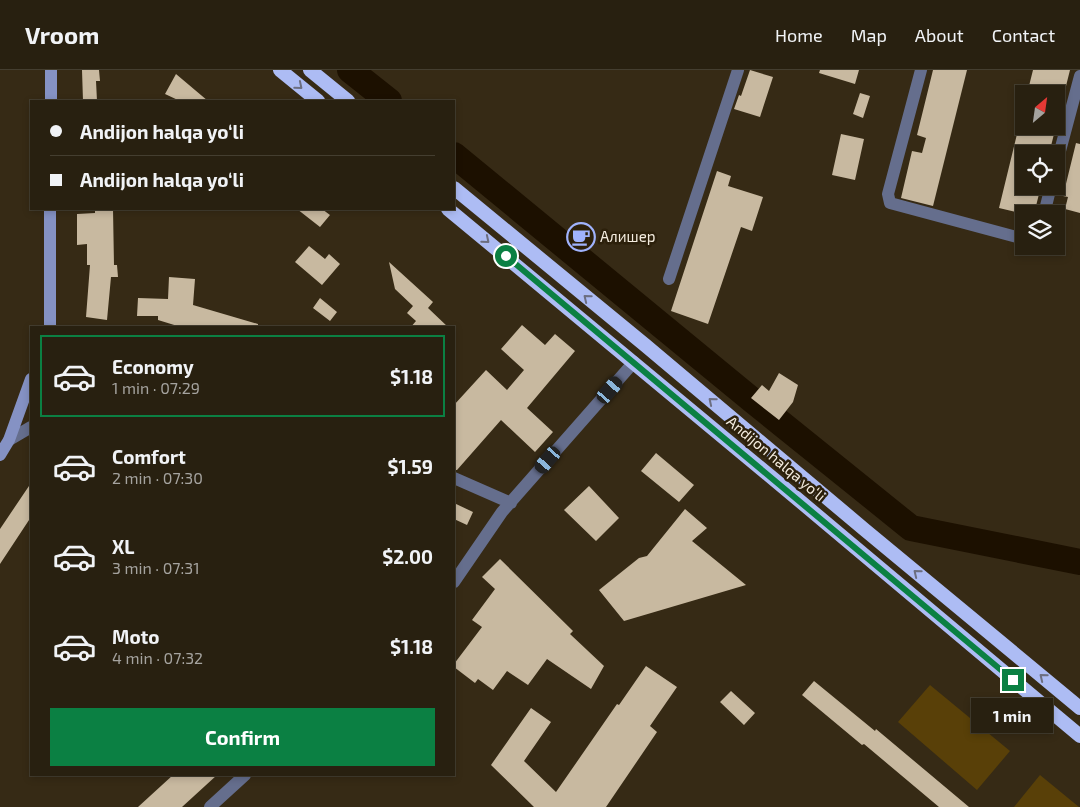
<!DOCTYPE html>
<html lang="en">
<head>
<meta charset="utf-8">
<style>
	:root { --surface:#282010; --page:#302819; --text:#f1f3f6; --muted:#a5a39f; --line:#443e30; --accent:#0b8043 }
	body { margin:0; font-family:"Exo 2",sans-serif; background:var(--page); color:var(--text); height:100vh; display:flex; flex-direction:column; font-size:19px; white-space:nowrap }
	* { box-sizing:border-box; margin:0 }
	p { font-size:16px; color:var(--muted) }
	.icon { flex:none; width:28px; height:28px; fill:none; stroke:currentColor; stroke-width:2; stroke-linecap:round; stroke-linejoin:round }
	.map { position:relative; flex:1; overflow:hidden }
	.side { position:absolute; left:30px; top:256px; width:425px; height:450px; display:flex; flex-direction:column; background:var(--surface); border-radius:0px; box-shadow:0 2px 8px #0003,0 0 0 1px var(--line) }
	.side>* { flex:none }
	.hud { position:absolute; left:30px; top:30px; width:425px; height:110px; border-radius:0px; box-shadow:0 2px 8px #0003,0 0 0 1px var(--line); display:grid; align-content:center; height:110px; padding:0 20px; background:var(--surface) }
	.needle { width:32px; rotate:29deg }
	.buttons { position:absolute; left:1015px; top:15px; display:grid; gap:10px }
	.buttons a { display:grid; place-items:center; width:50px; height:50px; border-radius:0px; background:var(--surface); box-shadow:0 2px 8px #0003,0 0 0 1px var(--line); font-size:25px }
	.end { position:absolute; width:22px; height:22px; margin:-11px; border:6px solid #0b8043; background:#fff; box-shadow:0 0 0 2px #fff }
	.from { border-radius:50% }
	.bubble { position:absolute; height:35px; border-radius:0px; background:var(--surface); box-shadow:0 2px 8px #0003,0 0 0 1px var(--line); font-size:16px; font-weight:700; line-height:35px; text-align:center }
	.car { position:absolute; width:15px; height:30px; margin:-15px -8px; border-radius:6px; box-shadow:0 0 4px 1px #0007; background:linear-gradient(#222 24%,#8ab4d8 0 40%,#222 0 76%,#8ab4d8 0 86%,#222 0) }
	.hud b { display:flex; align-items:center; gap:18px; height:48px; font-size:19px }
	.hud b+b { border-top:1px solid var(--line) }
	.hud i { width:12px; height:12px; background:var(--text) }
	ul { padding:9px 0 0; list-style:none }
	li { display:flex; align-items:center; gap:15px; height:82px; margin:0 10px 8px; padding:0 10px; border:2px solid transparent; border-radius:0px }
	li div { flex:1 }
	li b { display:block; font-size:19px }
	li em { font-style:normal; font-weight:700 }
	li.current { border-color:var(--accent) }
	li>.icon { width:45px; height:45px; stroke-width:1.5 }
	.primary-button { display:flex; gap:10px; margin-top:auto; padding:10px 20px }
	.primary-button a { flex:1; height:58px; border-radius:0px; background:var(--accent); color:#fff; font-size:20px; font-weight:700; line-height:58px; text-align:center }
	header { display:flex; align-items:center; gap:30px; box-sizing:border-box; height:70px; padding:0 25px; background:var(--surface); border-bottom:1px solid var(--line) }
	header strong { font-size:24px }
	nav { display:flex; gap:28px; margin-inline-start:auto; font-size:18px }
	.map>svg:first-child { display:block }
	.green { fill:#594008 }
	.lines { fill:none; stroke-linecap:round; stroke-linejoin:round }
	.river { stroke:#1c1000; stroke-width:26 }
	.building { fill:#c8b9a0 }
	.minor { stroke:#656e8d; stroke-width:12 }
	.secondary { stroke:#8592c4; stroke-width:12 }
	.trunk { stroke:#adbcf4; stroke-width:14 }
	.oneway { stroke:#6c6e80 }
	.route { stroke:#0b8043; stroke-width:6 }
	.labels { text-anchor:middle; stroke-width:5; stroke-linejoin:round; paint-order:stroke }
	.poi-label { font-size:15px; fill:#f4ecdf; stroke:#2c200b; text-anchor:start }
	.street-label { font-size:15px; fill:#f4ecdf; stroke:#2c200b }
</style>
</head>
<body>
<header>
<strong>Vroom</strong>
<nav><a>Home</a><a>Map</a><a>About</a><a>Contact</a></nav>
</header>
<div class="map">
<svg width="1080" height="737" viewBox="0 0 1080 737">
	<rect width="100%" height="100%" fill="#362a15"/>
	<path class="green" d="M930 615 1010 681 977 720 898 652Z
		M1040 705 1079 737H1014Z"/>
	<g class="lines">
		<path class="river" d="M350 0 389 31
			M454 85 752 330 911 458 1080 492"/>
	</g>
	<path class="building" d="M82 0H99L100 11H96L97 31H83Z
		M750 0 773 7 760 47 734 39 739 25 741 26Z
		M820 0H859L855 14 819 3Z
		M933 0H967L933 136 901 128 912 81 922 83 926 68 917 65Z
		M1033 0H1070L1064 24H1027Z
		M176 4 208 31H180L165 24Z
		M860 23 870 26 863 48 853 44Z
		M1019 56H1056L1049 84H1024V116H1041L1034 144H1024L999 138Z
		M841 64 864 69 855 110 832 105Z
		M1076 73 1080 74V143L1065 139 1068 127 1063 126Z
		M717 101 731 106 728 116 763 127 752 161 741 157 708 254 671 241Z
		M95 139H113L114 195H117L118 207H111L107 250 86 247 90 195H87V174L77 175V144L95 143Z
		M297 139H322L330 145 320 157Z
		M309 176 325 189 329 184 340 194 322 215 295 192Z
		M389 192 433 232 428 238 449 258H410L416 251 407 243 413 236 395 219Z
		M169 207 195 209 193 235 258 254V258H184L158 250V246H137L138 228 168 229Z
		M320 228 337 242 330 251 313 238Z
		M522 255 545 275 555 264 575 281 527 338 553 362 535 382 501 350 457 400H454V335L486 300 507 320 524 300 501 279Z
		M779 303 798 315 793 332 779 350 751 328 762 315 769 321Z
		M656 383 694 415 679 432 641 401Z
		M31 413V447L0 494V459Z
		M589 416 619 448 596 471 564 440Z
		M454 433 473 442 467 455 454 449Z
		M685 439 707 458 692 471 746 515 624 551 599 520 639 488 647 486Z
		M500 489 573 561 570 564 604 596 591 619 547 589 528 615 507 601 493 620 478 609 475 613 454 597V594L482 557 472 550 495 519 482 507Z
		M646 596 677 617 650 656 657 662 606 737H534L491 695 531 638 551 652 524 691 556 722 617 634 619 635Z
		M814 611 875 661 876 659 969 737H939L864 674 862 675 802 625Z
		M731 621 755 643 744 655 720 632Z
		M173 705H217L182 737H138Z"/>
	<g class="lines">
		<path class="minor" d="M921 0 888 124 890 133 1024 169
			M1056 96 1080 6
			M1044 144 1051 116
			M669 209 738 0
			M9 370 31 357
			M454 408 511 433
			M454 512 502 442 634 292
			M210 737 245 705"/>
		<path class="secondary" d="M51 31V0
			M50 258V139
			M0 385 9 370 31 309"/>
		<path class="trunk" d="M280 0 318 31
			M310 0 348 31
			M454 118 645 275 865 460 1080 638
			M448 139 776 411 1080 666"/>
	</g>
	<defs><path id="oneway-chevron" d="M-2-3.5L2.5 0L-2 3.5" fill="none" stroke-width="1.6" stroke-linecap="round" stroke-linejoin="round" transform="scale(1.25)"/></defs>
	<g class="oneway">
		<use href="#oneway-chevron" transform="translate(299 16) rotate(40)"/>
		<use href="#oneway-chevron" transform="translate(486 170) rotate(40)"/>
		<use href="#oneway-chevron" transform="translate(587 228) rotate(-141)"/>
		<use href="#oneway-chevron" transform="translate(712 331) rotate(-140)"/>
		<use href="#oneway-chevron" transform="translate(917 503) rotate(-141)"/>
		<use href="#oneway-chevron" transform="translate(1043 607) rotate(-141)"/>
	</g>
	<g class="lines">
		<path class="route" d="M506 186 1013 610"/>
	</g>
	<defs>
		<symbol id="cafe-ring" viewBox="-11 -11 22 22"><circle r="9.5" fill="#2c200b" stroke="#a0b3fd" stroke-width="1.5"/><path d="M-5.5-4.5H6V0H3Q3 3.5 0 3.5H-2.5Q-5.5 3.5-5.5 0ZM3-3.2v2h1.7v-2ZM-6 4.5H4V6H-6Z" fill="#a0b3fd"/></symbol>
	</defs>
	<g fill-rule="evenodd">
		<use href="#cafe-ring" x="565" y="151" width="32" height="32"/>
	</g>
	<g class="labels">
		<g class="poi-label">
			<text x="600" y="172">Алишер</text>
		</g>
		<g class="street-label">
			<text transform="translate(776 389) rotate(40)" y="5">Andijon halqa yo‘li</text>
		</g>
	</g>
</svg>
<div class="buttons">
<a><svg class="needle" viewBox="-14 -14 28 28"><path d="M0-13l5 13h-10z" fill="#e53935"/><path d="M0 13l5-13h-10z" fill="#a5a39f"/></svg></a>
<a><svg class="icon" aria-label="locate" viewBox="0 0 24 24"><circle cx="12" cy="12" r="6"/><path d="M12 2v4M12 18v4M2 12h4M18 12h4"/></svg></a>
<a><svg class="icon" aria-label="layers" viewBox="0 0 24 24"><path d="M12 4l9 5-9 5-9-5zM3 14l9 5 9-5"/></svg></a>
</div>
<i class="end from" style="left:506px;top:186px"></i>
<i class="end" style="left:1013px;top:610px"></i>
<div class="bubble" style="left:971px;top:628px;width:82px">1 min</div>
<i class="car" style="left:610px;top:320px;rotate:41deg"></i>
<i class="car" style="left:548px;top:390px;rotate:221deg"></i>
<div class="hud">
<b><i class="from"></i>Andijon halqa yo‘li</b>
<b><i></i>Andijon halqa yo‘li</b>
</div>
<section class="side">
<ul>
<li class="current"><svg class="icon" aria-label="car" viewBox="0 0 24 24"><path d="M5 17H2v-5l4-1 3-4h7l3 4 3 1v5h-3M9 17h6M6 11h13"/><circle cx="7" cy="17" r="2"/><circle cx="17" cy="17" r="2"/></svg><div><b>Economy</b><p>1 min · 07:29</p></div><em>$1.18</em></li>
<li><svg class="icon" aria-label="car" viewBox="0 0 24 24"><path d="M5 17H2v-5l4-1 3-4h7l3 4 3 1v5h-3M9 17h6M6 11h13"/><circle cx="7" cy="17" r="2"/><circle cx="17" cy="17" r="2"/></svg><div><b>Comfort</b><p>2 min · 07:30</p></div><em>$1.59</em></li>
<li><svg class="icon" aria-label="car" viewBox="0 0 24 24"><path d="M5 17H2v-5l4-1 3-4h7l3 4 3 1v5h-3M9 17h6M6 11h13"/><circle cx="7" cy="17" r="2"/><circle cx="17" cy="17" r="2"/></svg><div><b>XL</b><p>3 min · 07:31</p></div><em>$2.00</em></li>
<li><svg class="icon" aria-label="car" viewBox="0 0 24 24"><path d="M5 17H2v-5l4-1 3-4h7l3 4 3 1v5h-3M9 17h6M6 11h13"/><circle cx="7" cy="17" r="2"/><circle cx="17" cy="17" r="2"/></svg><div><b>Moto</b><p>4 min · 07:32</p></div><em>$1.18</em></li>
</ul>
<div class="primary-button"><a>Confirm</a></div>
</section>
</div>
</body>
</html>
